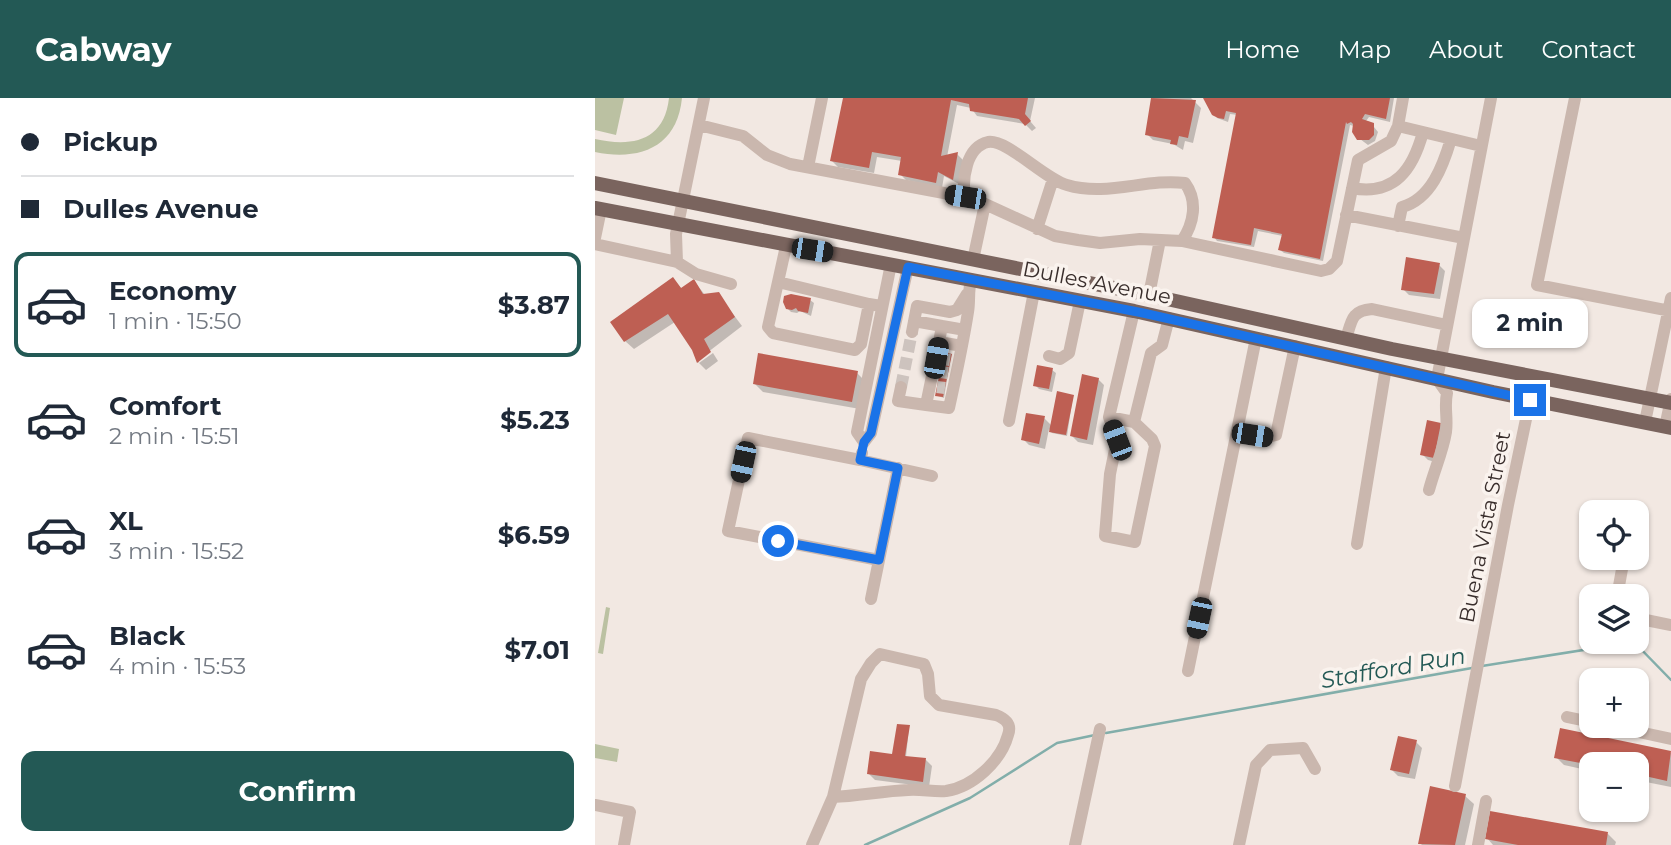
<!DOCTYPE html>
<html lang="en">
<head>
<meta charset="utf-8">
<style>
	:root { --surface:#fff; --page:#f2f2f3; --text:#1f2937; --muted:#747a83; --line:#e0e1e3; --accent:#235955 }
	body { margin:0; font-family:Montserrat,sans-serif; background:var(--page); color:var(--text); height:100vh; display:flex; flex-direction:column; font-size:26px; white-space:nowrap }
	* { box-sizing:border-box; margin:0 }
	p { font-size:23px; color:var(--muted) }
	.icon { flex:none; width:38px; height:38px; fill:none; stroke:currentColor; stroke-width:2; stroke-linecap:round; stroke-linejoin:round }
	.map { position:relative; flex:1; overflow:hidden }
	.drawer { display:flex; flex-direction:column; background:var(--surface); width:595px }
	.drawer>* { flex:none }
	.hud { display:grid; align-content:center; height:154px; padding:0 21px; background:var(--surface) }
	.fabs { position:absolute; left:984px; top:402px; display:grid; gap:14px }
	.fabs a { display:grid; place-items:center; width:70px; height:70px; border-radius:14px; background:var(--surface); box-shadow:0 2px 5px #0004; font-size:35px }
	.end { position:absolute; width:32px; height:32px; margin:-16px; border:9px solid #1a73e8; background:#fff; box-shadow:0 0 0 4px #fff }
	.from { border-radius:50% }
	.bubble { position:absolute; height:49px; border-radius:14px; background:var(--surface); box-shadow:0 2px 5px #0004; font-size:23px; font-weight:700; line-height:49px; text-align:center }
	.car { position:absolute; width:21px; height:42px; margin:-21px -10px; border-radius:9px; box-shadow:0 0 5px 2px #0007; background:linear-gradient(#222 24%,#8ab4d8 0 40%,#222 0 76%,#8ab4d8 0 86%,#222 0) }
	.hud b { display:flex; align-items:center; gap:24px; height:66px; font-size:26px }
	.hud b+b { border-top:2px solid var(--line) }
	.hud i { width:18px; height:18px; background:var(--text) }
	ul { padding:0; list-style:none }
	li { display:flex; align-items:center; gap:21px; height:105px; margin:0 14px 10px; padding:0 7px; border:4px solid transparent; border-radius:14px }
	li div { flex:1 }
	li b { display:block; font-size:26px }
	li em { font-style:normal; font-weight:700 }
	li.on { border-color:var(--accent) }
	li>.icon { width:63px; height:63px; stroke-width:1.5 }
	.primary-button { display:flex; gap:14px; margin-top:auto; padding:14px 21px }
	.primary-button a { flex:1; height:80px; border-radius:14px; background:var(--accent); color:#fff; font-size:28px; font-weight:700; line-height:80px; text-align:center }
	header { display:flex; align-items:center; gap:42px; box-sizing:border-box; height:98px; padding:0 35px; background:var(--accent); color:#fff }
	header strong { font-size:33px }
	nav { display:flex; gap:38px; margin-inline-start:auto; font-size:24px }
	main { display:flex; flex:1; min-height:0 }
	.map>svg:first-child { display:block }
	.green { fill:#bbc1a2 }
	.shadow { fill:#0003 }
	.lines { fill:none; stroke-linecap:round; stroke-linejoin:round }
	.stream { stroke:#82aeaa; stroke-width:2.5 }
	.building { fill:#be5f53 }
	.minor-tunnel { stroke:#cdc3be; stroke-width:12; stroke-dasharray:12 6; stroke-linecap:butt }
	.minor { stroke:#cab7ae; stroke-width:12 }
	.major { stroke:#7a645e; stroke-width:14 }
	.route { stroke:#1a73e8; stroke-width:9 }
	.labels { text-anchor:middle; stroke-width:7; stroke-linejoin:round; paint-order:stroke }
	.street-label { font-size:21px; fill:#392e2c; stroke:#faf3ee }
	.water-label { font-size:23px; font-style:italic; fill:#235955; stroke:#faf3ee }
</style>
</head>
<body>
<header>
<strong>Cabway</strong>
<nav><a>Home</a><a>Map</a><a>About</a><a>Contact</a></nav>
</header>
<main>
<section class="drawer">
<div class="hud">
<b><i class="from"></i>Pickup</b>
<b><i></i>Dulles Avenue</b>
</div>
<ul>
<li class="on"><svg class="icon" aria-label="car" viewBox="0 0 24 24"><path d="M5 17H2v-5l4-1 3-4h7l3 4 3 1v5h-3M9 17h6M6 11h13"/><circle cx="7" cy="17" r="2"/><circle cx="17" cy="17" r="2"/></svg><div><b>Economy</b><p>1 min · 15:50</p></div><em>$3.87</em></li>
<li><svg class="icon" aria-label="car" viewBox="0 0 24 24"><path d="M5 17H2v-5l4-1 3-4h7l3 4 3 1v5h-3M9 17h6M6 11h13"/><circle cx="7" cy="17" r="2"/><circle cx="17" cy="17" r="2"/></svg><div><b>Comfort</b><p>2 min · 15:51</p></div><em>$5.23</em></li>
<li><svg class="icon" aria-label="car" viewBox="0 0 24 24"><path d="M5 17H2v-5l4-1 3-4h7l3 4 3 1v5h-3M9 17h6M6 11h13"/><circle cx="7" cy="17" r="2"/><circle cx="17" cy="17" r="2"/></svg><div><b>XL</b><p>3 min · 15:52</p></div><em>$6.59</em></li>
<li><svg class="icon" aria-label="car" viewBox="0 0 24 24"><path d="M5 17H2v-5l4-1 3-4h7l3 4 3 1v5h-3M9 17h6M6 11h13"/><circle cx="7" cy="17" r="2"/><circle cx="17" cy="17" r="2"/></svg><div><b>Black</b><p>4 min · 15:53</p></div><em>$7.01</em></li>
</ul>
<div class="primary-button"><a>Confirm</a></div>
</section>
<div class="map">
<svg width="1076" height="747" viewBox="0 0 1076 747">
	<rect width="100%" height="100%" fill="#f2e8e2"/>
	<path class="green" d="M0 0H29L21 37 0 32Z
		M74 0H87C82 50 44 63 0 54V41C36 49 69 44 74 0Z
		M11 509 15 510 8 556 3 555Z
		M0 646 24 651 22 664 0 660Z"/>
	<path class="shadow" d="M249 0H440L435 23 441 30 437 33 430 26 382 18 376 10 362 7 352 59 362 56 368 62 364 86 349 78 347 90 311 82 305 76 307 63 282 59 279 75 243 69 237 63Z
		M558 0H596L606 10 598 45 590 43 588 52 578 46 558 42 552 36Z
		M610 0H799L795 24 774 19 771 23 775 24 783 34 780 43 773 47 761 38 759 28 755 27 728 163 689 155 685 152 688 138 663 133 659 149 622 143 619 139 643 17 635 16 633 24 622 20Z
		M844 167 850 173 845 201 814 197 808 191Z
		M78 181 87 191 99 183 110 197 123 196 147 228 104 261V265L118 255 123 263 111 272 103 264 98 251 80 224 39 251 30 243Z
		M215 202 219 205 216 218 205 213 202 215 196 214 192 210Z
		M356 257 349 300 343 298 342 297Z
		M457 272 461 275 457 294 444 291 440 287Z
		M262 275 270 283 265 311 168 294 159 285Z
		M503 281 509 287 498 347 483 344 477 338Z
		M478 298 472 338 457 335 454 331 450 351 434 347 428 341 449 320 457 328Z
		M845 326 851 332 844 365 833 362 827 356Z
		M314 629 311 659 331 662 337 668 334 689 280 682 274 676 299 658Z
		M966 633 1076 655V689L1041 682V667H996V673L969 667 961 659Z
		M821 644 827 650 820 681 803 678 797 672Z
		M870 698 879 706 870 747H826Z
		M1013 736 1021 744 1020 747H898L892 740Z"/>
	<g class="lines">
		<path class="stream" d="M887 568 1039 544 1076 582
			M511 635 877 570
			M270 747 375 700 462 645 500 637"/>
	</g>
	<path class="building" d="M248 0H433L430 16 436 23 430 28 424 21 375 13 374 6 356 2 346 58 363 54 358 82 343 74 341 85 303 77 306 59 277 54 274 70 235 63Z
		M556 0 601 2 593 40 584 38 582 47 575 46 576 42 550 37Z
		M608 0H795L791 21 770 16 767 21 779 25V37L774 42H762L757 34 758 26 756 24 752 26 751 24 725 161 683 152 687 136 659 130 656 147 617 140 641 15 631 13 629 21 623 20 617 17Z
		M811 159 845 165 839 196 806 192Z
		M78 179 86 190 99 181 108 196 124 194 140 219 109 241 116 254 102 265 97 252 73 216 29 244 15 224Z
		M196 196 216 200 213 215 203 213 201 210 197 212 191 211 188 204 189 198Z
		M349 254 357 256 348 299 340 298Z
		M163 255 263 273 257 304 158 286Z
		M442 267 458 270 454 291 438 288Z
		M487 276 504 280 492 342 475 338Z
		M462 293 479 297 471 337 454 334Z
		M431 315 450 318 444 346 426 342Z
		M832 322 846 325 839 360 825 357Z
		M302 626 315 627 310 658 331 660 328 684 272 676 275 653 297 656Z
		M965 630 1076 653 1072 683 1041 676V667H996L959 660Z
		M803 638 822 642 814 676 795 672Z
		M835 688 871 696 860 747 823 746Z
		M895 713 1013 734 1011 747H923L890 741Z"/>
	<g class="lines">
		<path class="minor-tunnel" d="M348 261 355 262
			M345 274 353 275
			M306 289 317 234
			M342 289 350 290"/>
		<path class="minor" d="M808 0 803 28 886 48
			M980 0 942 187 1076 213
			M104 27 148 38 172 57 195 66 370 99 390 106
			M213 69 227 0
			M757 90C800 98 818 71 828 34
			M370 99C367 81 371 49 393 44 412 41 450 81 472 87 512 99 551 80 590 85 603 103 599 125 587 143
			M751 117 869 140
			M803 128 807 109C836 101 848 68 856 41
			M442 131 458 81
			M0 140 6 111
			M0 146 82 164 101 176 136 186
			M191 148 173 229 178 235 260 252 266 246 274 206 286 208
			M378 162 390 106 460 138 483 142 505 145 545 141 587 143 726 173 734 171 742 163 763 62 796 43 803 28
			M82 164 81 136 109 0
			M296 166 262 334 269 344 276 335 313 169
			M183 184 274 206
			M554 197 565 142
			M539 213 514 319 522 342 515 376 510 438 540 444 560 348 557 341 539 324
			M319 223 347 228
			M317 234 322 208 355 214 362 212 372 196
			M751 241C757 222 756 213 777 211L852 227
			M344 244 347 228 370 232
			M367 248 344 244 331 307 354 310C361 278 368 246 373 214 375 203 373 193 376 182
			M454 258 465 261 474 255 485 203
			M306 289 303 303 331 307
			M514 319 539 324 556 255 567 247 574 220
			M414 323 439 194
			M1050 324 1076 200
			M1070 329 1076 301
			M642 334 672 339 681 337 700 248
			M267 355 265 362 337 378
			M265 362 153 340 133 433 284 462
			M834 392C839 373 848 353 851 334 853 320 849 309 852 295L842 281 896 0
			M762 446 791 269
			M1022 499 1029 460
			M276 501 303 370
			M1041 520 1076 527
			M593 573 661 240
			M972 619 996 624
			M1016 628 1076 641
			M860 688 913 407 935 302
			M0 707 35 714 29 747
			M217 747 238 699 266 581 276 565 285 556 329 566 333 576 335 598 344 607 401 617C411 621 417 626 413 637 406 663 378 689 351 693 339 694 326 691 313 692 288 693 263 698 238 699
			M480 747 505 631
			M644 747 661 667 675 652 708 650 720 671
			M883 747 891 703"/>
		<path class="major" d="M0 85 554 197 797 251 1076 305
			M0 110 539 213 898 294 1076 330"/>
	</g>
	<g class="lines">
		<path class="route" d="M183 443 284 462 303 370 265 362 269 344 276 335 313 169 548 215 935 302"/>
	</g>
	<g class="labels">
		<g class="street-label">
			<text transform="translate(502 185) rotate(11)" y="7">Dulles Avenue</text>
			<text transform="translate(890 429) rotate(-79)" y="7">Buena Vista Street</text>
		</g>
		<g class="water-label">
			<text transform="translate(798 570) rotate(-10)" y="8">Stafford Run</text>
		</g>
	</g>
</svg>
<div class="fabs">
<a><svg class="icon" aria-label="locate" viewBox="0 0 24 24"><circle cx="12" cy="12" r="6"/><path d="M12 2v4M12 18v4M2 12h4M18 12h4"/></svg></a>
<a><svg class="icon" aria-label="layers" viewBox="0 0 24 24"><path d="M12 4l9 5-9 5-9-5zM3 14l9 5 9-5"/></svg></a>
<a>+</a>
<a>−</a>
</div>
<i class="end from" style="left:183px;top:443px"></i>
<i class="end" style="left:935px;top:302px"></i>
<div class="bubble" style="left:877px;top:201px;width:116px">2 min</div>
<i class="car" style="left:370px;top:99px;rotate:279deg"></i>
<i class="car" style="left:217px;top:152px;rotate:99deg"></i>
<i class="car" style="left:341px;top:260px;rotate:10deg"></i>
<i class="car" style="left:657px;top:337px;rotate:99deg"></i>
<i class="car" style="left:522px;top:342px;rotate:339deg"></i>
<i class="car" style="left:148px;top:364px;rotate:192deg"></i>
<i class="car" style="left:604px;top:520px;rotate:192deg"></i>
</div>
</main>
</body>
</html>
